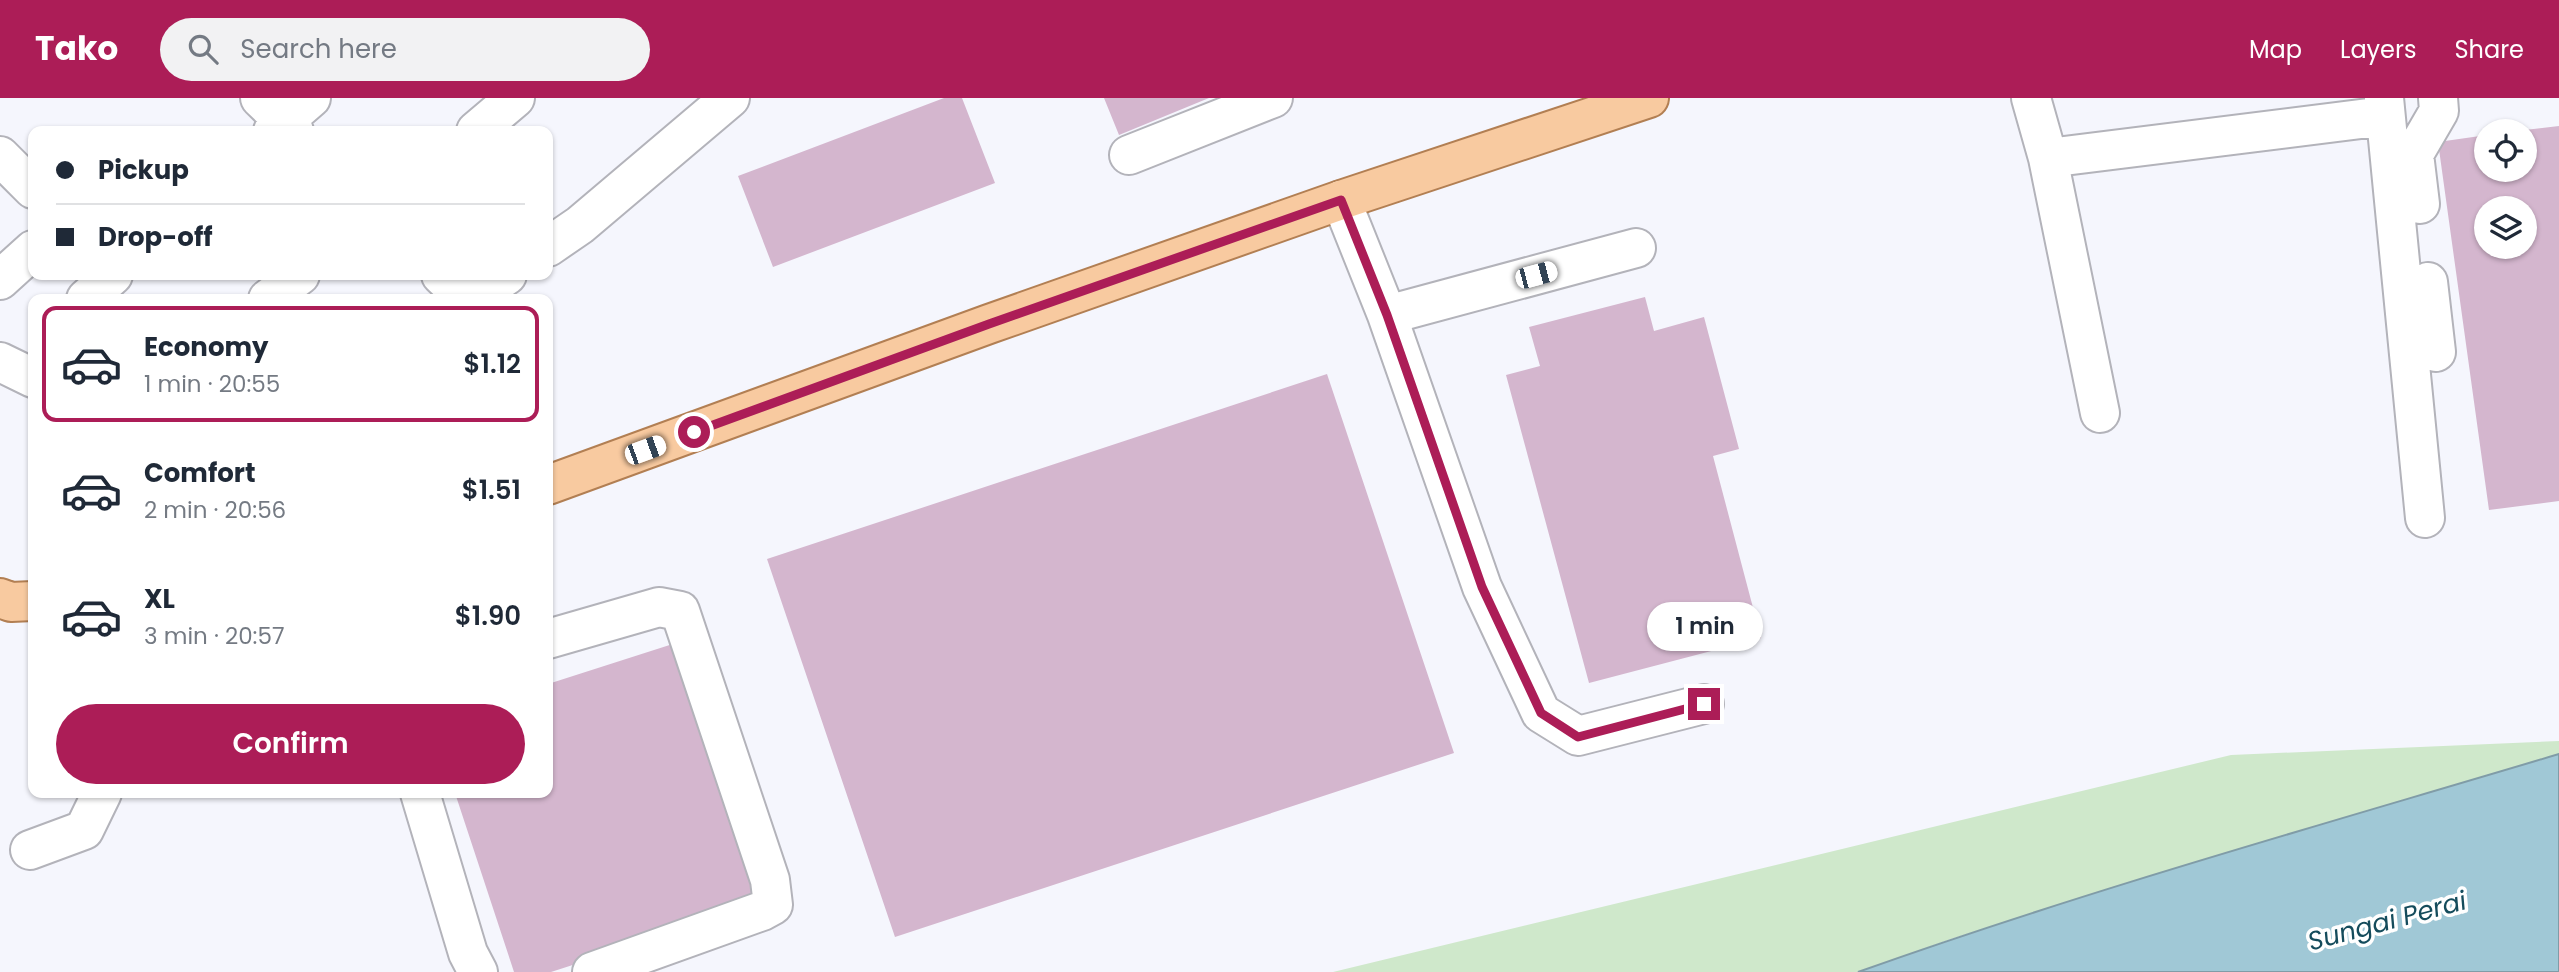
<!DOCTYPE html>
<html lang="en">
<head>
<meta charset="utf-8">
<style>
	:root { --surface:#fff; --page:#f2f2f3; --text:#1f2937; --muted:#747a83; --line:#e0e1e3; --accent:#ac1d57 }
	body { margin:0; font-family:Poppins,sans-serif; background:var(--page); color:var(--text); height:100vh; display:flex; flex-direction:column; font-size:26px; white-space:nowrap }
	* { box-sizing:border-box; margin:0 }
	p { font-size:23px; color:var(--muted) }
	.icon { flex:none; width:38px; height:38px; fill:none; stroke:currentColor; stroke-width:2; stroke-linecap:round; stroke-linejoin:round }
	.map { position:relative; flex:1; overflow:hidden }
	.side { position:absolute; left:28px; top:196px; width:525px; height:504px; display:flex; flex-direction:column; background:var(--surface); border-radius:14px; box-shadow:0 2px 5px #0004 }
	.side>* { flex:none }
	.guide { position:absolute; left:28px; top:28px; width:525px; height:154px; border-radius:14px; box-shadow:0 2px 5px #0004; display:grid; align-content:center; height:154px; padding:0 28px; background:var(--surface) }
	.controls { position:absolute; left:2474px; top:21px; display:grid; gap:14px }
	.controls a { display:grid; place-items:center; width:63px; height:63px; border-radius:50%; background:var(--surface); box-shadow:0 2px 5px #0004; font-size:35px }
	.end { position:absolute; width:32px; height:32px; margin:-16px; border:9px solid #ac1d57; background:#fff; box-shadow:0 0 0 4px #fff }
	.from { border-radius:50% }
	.bubble { position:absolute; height:49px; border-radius:24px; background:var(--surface); box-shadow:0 2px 5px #0004; font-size:23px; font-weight:600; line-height:49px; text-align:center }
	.car { position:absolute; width:21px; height:42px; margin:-21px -10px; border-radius:9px; box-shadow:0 0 5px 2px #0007; background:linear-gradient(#fff 24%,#345 0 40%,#fff 0 76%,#345 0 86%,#fff 0) }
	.guide b { display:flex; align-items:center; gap:24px; height:66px; font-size:26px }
	.guide b+b { border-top:2px solid var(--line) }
	.guide i { width:18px; height:18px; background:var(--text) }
	ul { padding:12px 0 0; list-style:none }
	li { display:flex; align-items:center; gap:21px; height:116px; margin:0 14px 10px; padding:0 14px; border:4px solid transparent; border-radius:14px }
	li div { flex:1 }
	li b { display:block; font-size:26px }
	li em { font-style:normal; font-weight:600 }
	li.on { border-color:var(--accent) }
	li>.icon { width:63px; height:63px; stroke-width:1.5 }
	.cta { display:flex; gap:14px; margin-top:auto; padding:14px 28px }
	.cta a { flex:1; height:80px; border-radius:42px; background:var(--accent); color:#fff; font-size:28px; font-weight:600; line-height:80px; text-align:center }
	header { display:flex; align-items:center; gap:42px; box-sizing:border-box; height:98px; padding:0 35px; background:var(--accent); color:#fff }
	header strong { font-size:33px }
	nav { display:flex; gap:38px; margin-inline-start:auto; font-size:24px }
	.search { width:490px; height:63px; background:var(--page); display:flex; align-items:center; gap:18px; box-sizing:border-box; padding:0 24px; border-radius:38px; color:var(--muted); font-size:26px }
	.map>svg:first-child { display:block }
	.green { fill:#cfe8cb }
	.water { fill:#a0c8d6; stroke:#809ca7; stroke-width:2 }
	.building { fill:#d4b6ce; fill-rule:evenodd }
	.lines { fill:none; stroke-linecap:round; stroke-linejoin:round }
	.minor-casing { stroke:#b3b3ba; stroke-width:42 }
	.major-casing { stroke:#b27f53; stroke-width:42 }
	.minor { stroke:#fff; stroke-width:38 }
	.major { stroke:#f8caa0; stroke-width:38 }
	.route { stroke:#ac1d57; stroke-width:9 }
	.labels { text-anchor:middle; stroke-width:7; stroke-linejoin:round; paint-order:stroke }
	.water-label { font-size:26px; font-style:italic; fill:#154c5c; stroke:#fff }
</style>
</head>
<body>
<header>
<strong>Tako</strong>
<div class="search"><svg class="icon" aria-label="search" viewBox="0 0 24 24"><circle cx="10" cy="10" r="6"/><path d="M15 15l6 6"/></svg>Search here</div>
<nav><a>Map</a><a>Layers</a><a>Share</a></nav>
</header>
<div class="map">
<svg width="2559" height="874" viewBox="0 0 2559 874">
	<rect width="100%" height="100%" fill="#f5f6fd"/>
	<path class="green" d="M2559 643V656L2176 770 1951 841 1858 874H1333L2231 657Z"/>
	<path class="water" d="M2559 656V874H1858C2088 792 2325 726 2559 656Z"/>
	<path class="building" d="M944 0H962L995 85 773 169 738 78Z
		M1104 0H1209L1119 37Z
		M2559 28V403L2489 412 2438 44 2487 37V72H2525V32ZM2487 110H2525V149H2487Z
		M1645 199 1654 233 1704 219 1739 351 1713 358 1761 540 1589 585 1506 277 1540 268 1529 229Z
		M1327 276 1454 655 895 839 767 461Z
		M679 544 765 805 551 874H514L455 695H548V586Z"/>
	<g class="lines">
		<defs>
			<path id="minor" d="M260 0 294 33
				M2031 0 2048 60 2100 315
				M2384 0 2425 420
				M273 33 311 0
				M476 33 515 0
				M1129 57 1273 0
				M0 58 33 91
				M2048 60 2385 18
				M1341 102 1387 217 1482 489 1541 615 1578 638 1704 606
				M2420 106 2414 56 2439 13 2438 0
				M548 149 580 127 730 0
				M441 177 466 201
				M0 182 33 152
				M2428 184 2436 254
				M86 201 113 177
				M268 201 300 177
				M472 201 507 177
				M1387 217 1636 150
				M0 264 33 280
				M548 541 659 509 680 513 770 782 773 807 762 813 592 874
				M420 695 468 855 478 874
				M30 752 84 732 102 695"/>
			<path id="major" d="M548 387 989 226 1341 102 1649 0
				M0 500 11 504 33 503"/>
		</defs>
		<use href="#minor" class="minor-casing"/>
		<use href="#major" class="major-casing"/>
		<use href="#minor" class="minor"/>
		<use href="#major" class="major"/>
	</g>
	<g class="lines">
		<path class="route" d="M694 334 989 226 1341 102 1387 217 1482 489 1541 615 1578 639 1704 606"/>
	</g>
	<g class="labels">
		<g class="water-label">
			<text transform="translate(2387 823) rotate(-15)" y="9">Sungai Perai</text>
		</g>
	</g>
</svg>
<div class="controls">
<a><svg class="icon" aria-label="locate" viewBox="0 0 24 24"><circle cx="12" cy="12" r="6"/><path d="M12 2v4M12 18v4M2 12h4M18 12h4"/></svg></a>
<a><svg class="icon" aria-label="layers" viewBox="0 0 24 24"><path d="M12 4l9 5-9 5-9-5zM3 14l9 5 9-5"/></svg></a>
</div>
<i class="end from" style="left:694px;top:334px"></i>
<i class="end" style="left:1704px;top:606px"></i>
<div class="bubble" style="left:1647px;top:504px;width:116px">1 min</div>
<i class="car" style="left:1536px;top:177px;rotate:75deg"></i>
<i class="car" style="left:645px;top:352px;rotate:70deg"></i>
<div class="guide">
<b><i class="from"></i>Pickup</b>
<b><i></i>Drop-off</b>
</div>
<section class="side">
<ul>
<li class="on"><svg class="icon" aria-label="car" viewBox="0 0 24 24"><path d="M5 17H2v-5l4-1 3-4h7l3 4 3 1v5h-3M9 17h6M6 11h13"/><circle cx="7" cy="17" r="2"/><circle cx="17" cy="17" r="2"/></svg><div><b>Economy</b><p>1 min · 20:55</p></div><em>$1.12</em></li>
<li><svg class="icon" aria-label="car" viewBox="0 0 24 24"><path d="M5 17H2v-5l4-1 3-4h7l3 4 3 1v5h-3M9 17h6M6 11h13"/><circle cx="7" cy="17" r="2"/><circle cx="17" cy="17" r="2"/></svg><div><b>Comfort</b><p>2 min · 20:56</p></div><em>$1.51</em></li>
<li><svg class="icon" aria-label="car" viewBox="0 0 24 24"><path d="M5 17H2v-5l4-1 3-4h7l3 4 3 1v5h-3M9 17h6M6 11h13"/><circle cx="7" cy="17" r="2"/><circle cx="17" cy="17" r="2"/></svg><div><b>XL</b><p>3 min · 20:57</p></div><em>$1.90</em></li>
</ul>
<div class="cta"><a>Confirm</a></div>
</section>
</div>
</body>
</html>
